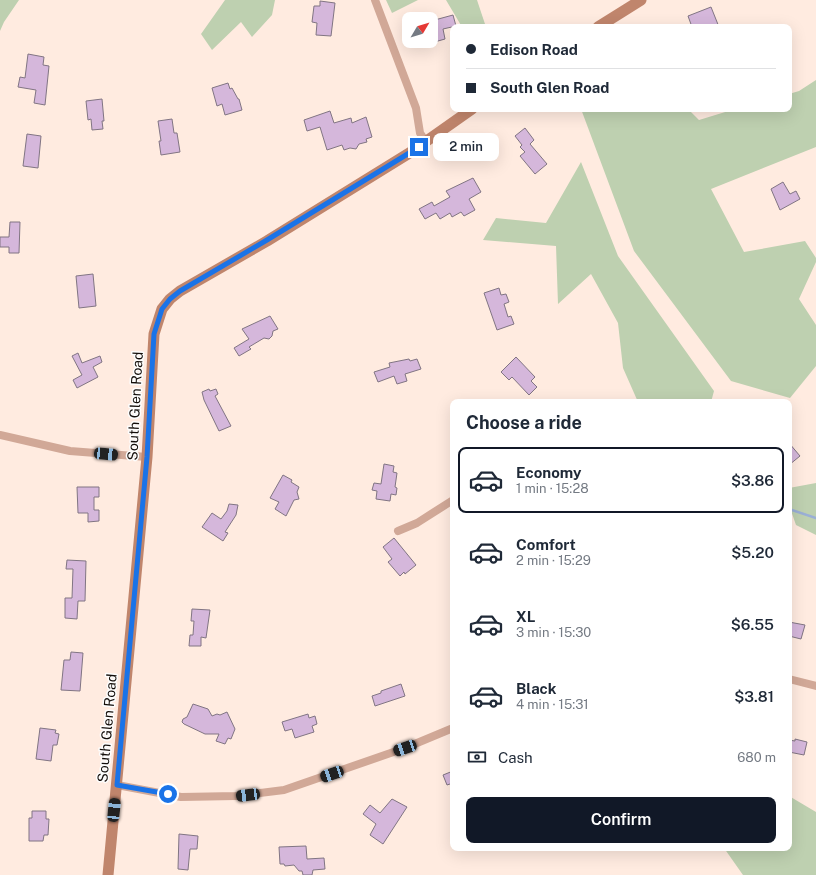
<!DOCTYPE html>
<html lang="en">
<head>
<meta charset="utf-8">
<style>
	:root { --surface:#fff; --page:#f6f6f7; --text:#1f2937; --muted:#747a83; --line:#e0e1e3; --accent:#111827 }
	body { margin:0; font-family:"Public Sans",sans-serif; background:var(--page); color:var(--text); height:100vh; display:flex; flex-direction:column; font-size:15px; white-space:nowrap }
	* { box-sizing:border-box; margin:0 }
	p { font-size:13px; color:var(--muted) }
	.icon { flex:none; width:22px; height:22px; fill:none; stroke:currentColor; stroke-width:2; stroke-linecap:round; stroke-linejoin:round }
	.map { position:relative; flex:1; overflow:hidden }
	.panel { position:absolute; left:450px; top:399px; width:342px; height:452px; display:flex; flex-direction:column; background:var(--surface); border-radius:8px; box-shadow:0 4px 16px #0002 }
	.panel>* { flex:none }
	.banner { position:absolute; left:450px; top:24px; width:342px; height:88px; border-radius:8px; box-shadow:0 4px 16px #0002; display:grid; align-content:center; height:88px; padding:0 16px; background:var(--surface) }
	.needle { width:26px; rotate:52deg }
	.controls { position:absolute; left:402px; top:12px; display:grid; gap:8px }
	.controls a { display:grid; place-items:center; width:36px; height:36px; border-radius:8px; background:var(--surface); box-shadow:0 4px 16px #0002; font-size:20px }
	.end { position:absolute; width:18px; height:18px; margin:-9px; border:5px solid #1a73e8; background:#fff; box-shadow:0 0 0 2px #fff }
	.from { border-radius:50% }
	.bubble { position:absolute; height:28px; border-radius:8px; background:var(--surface); box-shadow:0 4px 16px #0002; font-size:13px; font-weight:600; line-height:28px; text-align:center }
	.car { position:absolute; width:12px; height:24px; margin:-12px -6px; border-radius:5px; box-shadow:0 0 3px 1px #0007; background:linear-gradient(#222 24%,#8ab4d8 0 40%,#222 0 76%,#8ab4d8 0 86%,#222 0) }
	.banner b { display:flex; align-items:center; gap:14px; height:38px; font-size:15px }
	.banner b+b { border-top:1px solid var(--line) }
	.banner i { width:10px; height:10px; background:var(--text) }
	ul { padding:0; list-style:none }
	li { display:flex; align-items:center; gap:12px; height:66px; margin:0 8px 6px; padding:0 8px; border:2px solid transparent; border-radius:8px }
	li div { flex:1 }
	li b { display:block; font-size:15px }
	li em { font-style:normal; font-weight:600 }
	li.selected { border-color:var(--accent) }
	li>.icon { width:36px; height:36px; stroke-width:1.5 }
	h2 { padding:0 16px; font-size:18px; line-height:48px }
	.pay { display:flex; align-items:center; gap:10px; height:44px; padding:0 16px; font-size:15px }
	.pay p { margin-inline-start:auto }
	.primary-button { display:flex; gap:8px; margin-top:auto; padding:8px 16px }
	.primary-button a { flex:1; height:46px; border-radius:8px; background:var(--accent); color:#fff; font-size:16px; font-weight:600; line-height:46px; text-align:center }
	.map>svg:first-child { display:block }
	.green { fill:#bed0b0 }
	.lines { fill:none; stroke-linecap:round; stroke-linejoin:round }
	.stream { stroke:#9aafd5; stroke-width:2.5 }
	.building { fill:#d5b7db; stroke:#817583 }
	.street { stroke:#d1a897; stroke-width:8 }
	.secondary { stroke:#c0856c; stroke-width:11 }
	.route { stroke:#1a73e8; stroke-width:5 }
	.labels { text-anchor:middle; stroke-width:3; stroke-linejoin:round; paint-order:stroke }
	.street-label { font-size:14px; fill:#130d09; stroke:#fdfdfd }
</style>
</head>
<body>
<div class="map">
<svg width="816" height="875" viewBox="0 0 816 875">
	<rect width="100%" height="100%" fill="#ffebe0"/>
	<path class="green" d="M0 0H19L4 22 0 31Z
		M225 0H275L272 15 252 37 241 22 212 50 201 34Z
		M386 0H418L392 13Z
		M446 0H477L486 27H462Z
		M816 80V147L711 189 744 252 805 241 816 258V262L799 299 816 325V366L790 398 731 381 634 251 581 109H688L699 120 735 109H789V94L799 91Z
		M581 162 618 256 714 391 711 402H638L623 368 618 323 591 274 558 304 556 246 483 240 496 218 546 223Z
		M816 483V535L796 525 789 505V488Z
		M789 796 816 812V875H743L724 848H789Z"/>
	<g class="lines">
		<path class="stream" d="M789 509 816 518"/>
	</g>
	<path class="building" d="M320 1 335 3 331 36 316 35 317 23 312 22 314 6H320Z
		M711 7 719 27H692L688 16Z
		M453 15 456 26 443 29 445 39 431 43V21Z
		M28 54 44 57 43 65 49 66 45 105 34 103 36 90 18 87 20 77 25 78Z
		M228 83 230 89 232 88 238 99H239L242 110 225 115 222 104 217 106 212 88Z
		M102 99 104 121H102L103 129 92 130 91 119 88 120 86 101Z
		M330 111 334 123 351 118 352 123 366 117 372 137 366 139 367 142 359 144 356 149 350 148 344 150 342 145 327 150 320 127 307 131 304 120Z
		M172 119 174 133H177L180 152 161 155 159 141H161L158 121Z
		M525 128 534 140 530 144 547 164 535 174 520 156 525 152 520 147 522 145 515 136Z
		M27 134 41 136 38 168 23 166Z
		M473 178 481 192 469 199 475 210 464 216 461 212 452 217 450 213 440 219 436 213 425 219 419 209 432 202 434 206 450 197 446 191Z
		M783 182 790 194 796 191 800 199 780 210 771 189Z
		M10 222H20L19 253H9V247H0V237H9Z
		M93 274 96 306 79 308 76 276Z
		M499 288 501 295 506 294 509 302 504 304 508 317 511 316 514 324 497 330 484 293Z
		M270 316 278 329 273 331 272 336 269 339 264 338 249 347 251 349 239 356 234 348 249 339 242 329Z
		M78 353 82 363 100 356 102 362 93 367 98 377 77 388 73 380 82 375 72 356Z
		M516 357 535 377 531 381 537 387 529 395 512 377 509 380 501 372Z
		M409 359 410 361 417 359 421 369 405 374 407 381 397 384 394 376 378 382 374 372 390 367 389 363Z
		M209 389 210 391 216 389 218 394 215 396 231 426 219 431 204 400 202 392Z
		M789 443 800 456 789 465Z
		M384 464 394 466 393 472 397 473 395 487 397 488 396 495 391 494 390 501 376 499 377 491 372 490 374 483 381 484Z
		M283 475 292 480 291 482 299 487 297 492 299 499 294 500 286 516 275 509 279 502 270 498Z
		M77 487H99V497H94V510H99V521L88 522V513H78Z
		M229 504 238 505 236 515 225 532 228 533 223 541 202 527 212 513 221 519 227 511Z
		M394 538 416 565 405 574 404 572 400 576 388 562 392 559 383 547Z
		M67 560 86 561 85 601H78L77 619 65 618V598H72L73 569H66Z
		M192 609 210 610 206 638 201 637V646H189L190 635H193L194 621H191Z
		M789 622 805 625 801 639 789 636Z
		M71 652 83 653 80 691 61 690 64 660H70Z
		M401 684 405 696 375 706 372 696 381 693V691Z
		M193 704 208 709 212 716 217 714 220 715 227 712 235 729 231 739 228 738 225 744 216 741 219 734H205L184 724 182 722 183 719 187 717Z
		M308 714 309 718 315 716 317 724 312 726 314 732 295 738 292 729 285 731 282 722Z
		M40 728 56 730 55 733 59 734 57 745H53L51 761 36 759Z
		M795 739 807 742 804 755 789 752V740L795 741Z
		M453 771V783L447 785 443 775Z
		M392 799 407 807 383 844 370 835 376 824 363 814 370 805 380 813Z
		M32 811H46V819H49L48 835H44L43 841H29V818H32Z
		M179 834 198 836 197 849H190L188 870 178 869Z
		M306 846 307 859 324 858 325 869 313 870 312 875H303L302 871H299L294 865 285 866 284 864H280L279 847Z"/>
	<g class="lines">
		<path class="street" d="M375 0 416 108 420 133 426 142
			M0 435 70 451 147 457
			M398 531 417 523 453 500
			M789 679 816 686
			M117 785 181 797 236 796 284 790 405 748 453 728"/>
		<path class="secondary" d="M598 27 641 0
			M108 875 147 457 154 334 162 309 170 299 180 291 267 241 411 152 472 109"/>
	</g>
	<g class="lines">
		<path class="route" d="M168 794 117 785 147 457 154 334 162 309 170 299 180 291 267 240 419 147"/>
	</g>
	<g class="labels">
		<g class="street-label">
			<text transform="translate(135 406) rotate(-87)" y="5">South Glen Road</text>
			<text transform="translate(107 728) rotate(-85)" y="5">South Glen Road</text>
		</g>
	</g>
</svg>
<div class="controls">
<a><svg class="needle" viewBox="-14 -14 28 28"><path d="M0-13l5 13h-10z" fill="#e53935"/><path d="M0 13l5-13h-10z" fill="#747a83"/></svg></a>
</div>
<i class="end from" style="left:168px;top:794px"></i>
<i class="end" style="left:419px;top:147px"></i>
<div class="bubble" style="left:433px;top:133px;width:66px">2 min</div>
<i class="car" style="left:106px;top:454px;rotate:95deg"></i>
<i class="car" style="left:405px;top:748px;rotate:251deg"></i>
<i class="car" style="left:332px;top:774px;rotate:251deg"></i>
<i class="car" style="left:248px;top:795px;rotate:263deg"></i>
<i class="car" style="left:114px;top:810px;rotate:6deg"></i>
<div class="banner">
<b><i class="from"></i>Edison Road</b>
<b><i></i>South Glen Road</b>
</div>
<section class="panel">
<h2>Choose a ride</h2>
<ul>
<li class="selected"><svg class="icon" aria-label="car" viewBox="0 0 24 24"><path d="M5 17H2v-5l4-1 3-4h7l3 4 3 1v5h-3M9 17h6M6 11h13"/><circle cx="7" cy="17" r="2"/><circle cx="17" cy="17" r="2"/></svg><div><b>Economy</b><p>1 min · 15:28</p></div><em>$3.86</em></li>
<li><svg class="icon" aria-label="car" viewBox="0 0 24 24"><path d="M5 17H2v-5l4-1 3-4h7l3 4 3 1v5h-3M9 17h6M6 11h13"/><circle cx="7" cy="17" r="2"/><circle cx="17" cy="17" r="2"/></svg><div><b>Comfort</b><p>2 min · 15:29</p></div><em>$5.20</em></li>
<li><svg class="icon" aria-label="car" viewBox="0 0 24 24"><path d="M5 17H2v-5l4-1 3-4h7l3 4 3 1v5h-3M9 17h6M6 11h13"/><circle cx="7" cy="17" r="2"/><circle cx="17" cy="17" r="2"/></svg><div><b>XL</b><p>3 min · 15:30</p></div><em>$6.55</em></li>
<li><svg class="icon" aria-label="car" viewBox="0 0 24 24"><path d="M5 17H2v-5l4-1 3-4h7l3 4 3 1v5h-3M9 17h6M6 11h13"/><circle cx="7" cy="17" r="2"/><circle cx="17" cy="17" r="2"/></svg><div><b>Black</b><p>4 min · 15:31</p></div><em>$3.81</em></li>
</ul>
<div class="pay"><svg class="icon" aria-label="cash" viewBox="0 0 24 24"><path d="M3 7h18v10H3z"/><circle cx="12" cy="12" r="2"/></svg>Cash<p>680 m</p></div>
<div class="primary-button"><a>Confirm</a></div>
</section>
</div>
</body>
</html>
